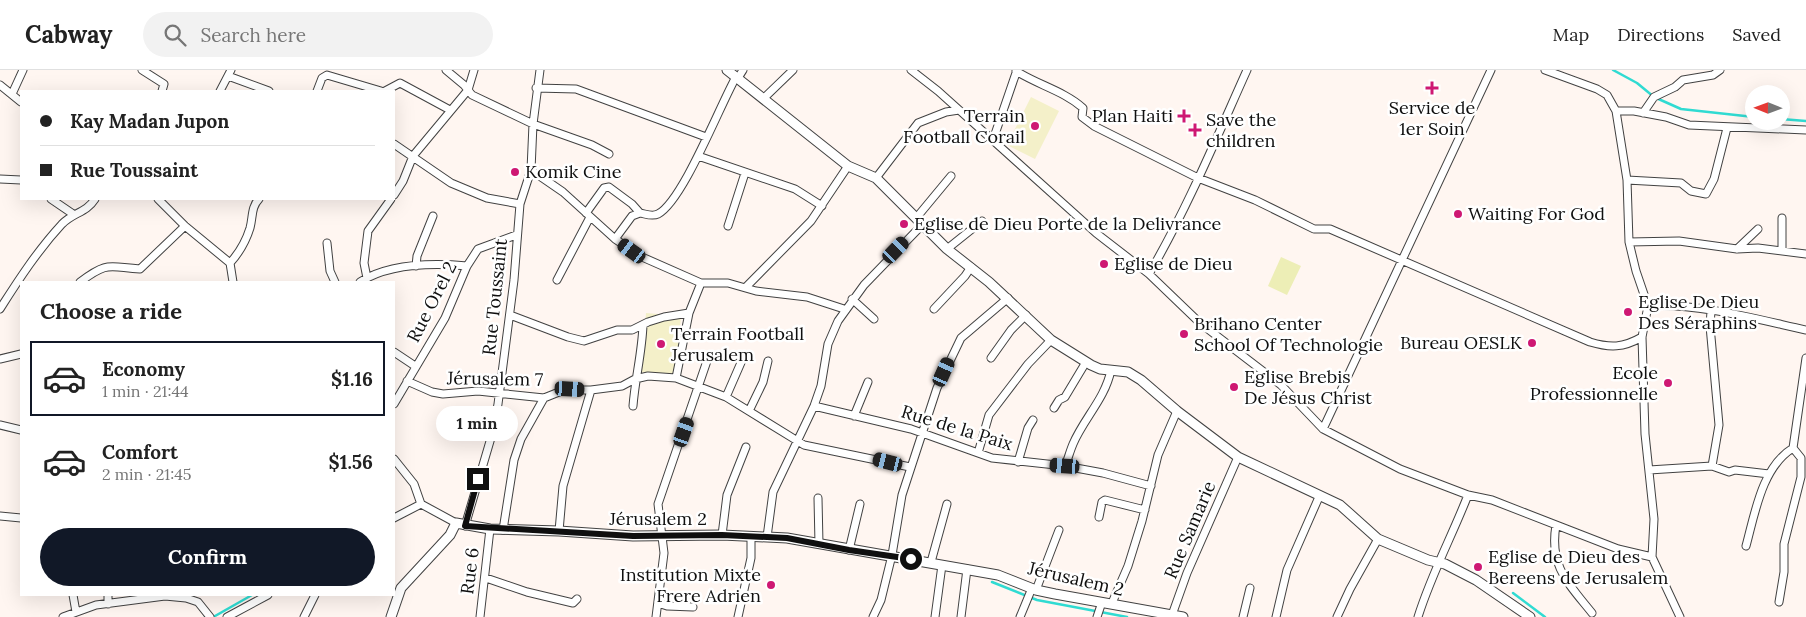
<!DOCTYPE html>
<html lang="en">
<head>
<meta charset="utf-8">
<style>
	:root { --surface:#fff; --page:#f2f2f2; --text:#222; --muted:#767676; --line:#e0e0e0; --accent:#111827 }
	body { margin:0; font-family:Lora,serif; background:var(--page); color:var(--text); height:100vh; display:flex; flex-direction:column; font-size:19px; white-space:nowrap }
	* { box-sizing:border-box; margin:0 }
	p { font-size:16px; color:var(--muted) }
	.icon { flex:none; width:28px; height:28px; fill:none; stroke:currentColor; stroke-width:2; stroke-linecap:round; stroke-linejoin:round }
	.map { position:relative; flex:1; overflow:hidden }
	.drawer { position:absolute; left:20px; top:211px; width:375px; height:315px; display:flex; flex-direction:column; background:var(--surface); border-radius:0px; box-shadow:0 5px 20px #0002 }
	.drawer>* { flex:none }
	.hud { position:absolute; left:20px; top:20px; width:375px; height:110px; border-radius:0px; box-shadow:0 5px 20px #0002; display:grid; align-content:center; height:110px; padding:0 20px; background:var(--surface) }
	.needle { width:32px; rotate:271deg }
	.tools { position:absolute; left:1745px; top:15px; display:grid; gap:10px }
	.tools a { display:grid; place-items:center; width:45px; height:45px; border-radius:50%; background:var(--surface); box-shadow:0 5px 20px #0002; font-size:25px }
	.end { position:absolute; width:22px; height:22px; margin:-11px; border:6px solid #0f0f0f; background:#fff; box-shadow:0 0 0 2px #fff }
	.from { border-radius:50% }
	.bubble { position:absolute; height:35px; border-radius:18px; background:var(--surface); box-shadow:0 5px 20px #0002; font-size:16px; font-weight:700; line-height:35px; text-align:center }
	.car { position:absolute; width:15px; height:30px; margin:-15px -8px; border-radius:6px; box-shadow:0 0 4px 1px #0007; background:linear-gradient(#222 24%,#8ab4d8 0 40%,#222 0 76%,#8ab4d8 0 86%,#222 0) }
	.hud b { display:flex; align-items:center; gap:18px; height:48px; font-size:19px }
	.hud b+b { border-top:1px solid var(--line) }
	.hud i { width:12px; height:12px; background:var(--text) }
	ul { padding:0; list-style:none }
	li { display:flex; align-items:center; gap:15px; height:75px; margin:0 10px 8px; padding:0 10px; border:2px solid transparent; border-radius:0px }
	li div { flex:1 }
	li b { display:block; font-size:19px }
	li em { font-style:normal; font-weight:700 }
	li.active { border-color:var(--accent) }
	li>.icon { width:45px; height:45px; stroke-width:1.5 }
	h2 { padding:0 20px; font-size:22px; line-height:60px }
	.action { display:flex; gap:10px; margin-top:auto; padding:10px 20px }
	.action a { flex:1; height:58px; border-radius:30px; background:var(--accent); color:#fff; font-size:20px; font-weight:700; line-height:58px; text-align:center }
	header { display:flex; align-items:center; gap:30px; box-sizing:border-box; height:70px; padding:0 25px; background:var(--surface); border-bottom:1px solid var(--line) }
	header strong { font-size:24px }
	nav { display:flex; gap:28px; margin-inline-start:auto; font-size:18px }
	.search { width:350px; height:45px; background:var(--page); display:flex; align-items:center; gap:12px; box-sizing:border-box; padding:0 18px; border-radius:28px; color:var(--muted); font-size:19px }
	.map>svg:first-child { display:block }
	.green { fill:#edeeb6 }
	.pitch { fill:#f4f0c9 }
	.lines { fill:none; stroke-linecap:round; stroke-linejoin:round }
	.stream { stroke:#30dbd2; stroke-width:2.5 }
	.minor-casing { stroke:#424242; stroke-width:9 }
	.tertiary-casing { stroke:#424242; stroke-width:11 }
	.minor { stroke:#fff; stroke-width:7 }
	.tertiary { stroke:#fff; stroke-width:9 }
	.route { stroke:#0f0f0f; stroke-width:6 }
	.poi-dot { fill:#ce1873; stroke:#fff; stroke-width:2 }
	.labels { text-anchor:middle; stroke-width:5; stroke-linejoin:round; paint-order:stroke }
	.poi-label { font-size:18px; fill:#0f0f0f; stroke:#fff; text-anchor:start }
	.street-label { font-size:18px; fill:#0f0f0f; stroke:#fff }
</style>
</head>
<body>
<header>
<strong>Cabway</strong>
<div class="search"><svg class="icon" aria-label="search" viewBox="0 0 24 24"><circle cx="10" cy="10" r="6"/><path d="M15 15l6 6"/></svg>Search here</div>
<nav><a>Map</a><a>Directions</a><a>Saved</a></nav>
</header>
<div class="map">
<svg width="1806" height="547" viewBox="0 0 1806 547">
	<rect width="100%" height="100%" fill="#fff6f1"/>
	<path class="green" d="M1281 187 1301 196 1287 225 1268 216Z"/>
	<path class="pitch" d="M1031 27 1059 41 1035 89 1007 75Z
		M646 243 681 246 676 305 641 302Z"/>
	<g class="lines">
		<path class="stream" d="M1613 0 1637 13 1654 27 1681 39 1754 47
			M1781 49 1806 51
			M992 512 1037 530 1127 547
			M1513 523 1545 547
			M205 547 215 546 252 525"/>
		<defs>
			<path id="minor" d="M142 0 164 14 162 21
				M446 0 464 15 472 25 533 54 592 75 609 84
				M911 0 938 21 1096 163 1149 204 1200 253 1281 315 1323 359 1400 399 1468 425 1492 430 1618 479 1652 487
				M1545 0 1597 19 1607 25 1616 41 1627 110 1629 172 1636 201 1648 236 1642 267 1645 364 1654 449 1652 487 1680 547
				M1016 1C1038 15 1064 21 1083 38L1082 47 1094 56 1198 108 1255 130 1314 159H1330L1590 272C1610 278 1623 278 1642 267
				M228 6 269 21
				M738 8 743 0
				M0 15 21 32
				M536 18 576 19 706 67
				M220 21 231 0
				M317 21 322 8 327 5 381 21
				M385 21 400 13 450 40
				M12 24 23 0
				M763 29 793 0
				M1616 41H1634L1666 47 1689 55 1806 60
				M1643 43 1654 27 1675 17 1683 10 1713 5 1720 0
				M993 70 1017 0
				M394 74 451 113 487 128 520 134
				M698 86 795 119 822 136
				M531 100 563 122 615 169 642 187 701 213H728L756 221 807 227 844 239
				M876 108 918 53 946 42 959 40
				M0 109 21 110
				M1627 110 1681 113 1691 121 1706 124 1714 109 1727 58
				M394 125 403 111 413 86 468 20 474 0
				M51 129 73 144
				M158 129 185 156 230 193 233 212
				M586 143 604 118 609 117 632 134 640 143C646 144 652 147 658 144 683 131 720 35 736 7
				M917 147 951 106
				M728 156 745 103
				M615 169 632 146 640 143
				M1629 172 1679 171 1737 179 1758 178 1806 184
				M327 173 330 201 335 212
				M947 179 982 151
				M1737 179 1758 159
				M1782 181V148
				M230 193C239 183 246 171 250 158 253 147 251 137 259 129
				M416 196 417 186 433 146
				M1149 204C1187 139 1216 69 1247 0
				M367 208 364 193 368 161 391 129
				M557 210 590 147
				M80 212C108 191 108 197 140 199L185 156
				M360 212C390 193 433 193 467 196
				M746 217 811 151 848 96
				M852 229 874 249
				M1648 236C1694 232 1760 250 1806 260
				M0 239C19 209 38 180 62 154 74 142 86 143 95 129
				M934 239 965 206 971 197
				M510 245 568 267 584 271 617 260H632L648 252 664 247 689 243
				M394 282 415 296
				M991 288 1011 260 1026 245
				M0 289 21 284
				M676 308 689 243 701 213
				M407 311 432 322 443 324 478 321 544 328 564 320H591L622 316 635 309 648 306 676 308 726 327 804 375 910 397
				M726 327 743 288
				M394 334 445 248 467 196 478 179 516 165
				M633 336C635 309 642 283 643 255
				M814 336 911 359 992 388 1065 396 1103 403 1151 416
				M1054 338 1059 330 1065 327 1086 292
				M749 341 763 312 768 291
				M854 346 868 312
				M0 355 21 360
				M1323 359 1491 0
				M978 383 989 345 1028 294 1051 270
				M394 389 414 414 421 434 456 453
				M1018 392 1028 358 1033 350
				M1065 396C1068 389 1070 381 1073 374 1084 348 1105 329 1111 300
				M1712 396 1729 402 1735 400 1769 404
				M1649 400 1712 396 1719 355 1710 256 1711 241
				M818 428 819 474
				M0 446 21 448
				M1099 447 1102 432 1105 430 1145 440
				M394 448 421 434
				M1556 455C1549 496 1568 513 1592 543
				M465 456 493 361 498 334 514 210 520 134 531 100 533 54 540 0
				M503 460 514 390 521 369 544 328
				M559 461 563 416 591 320
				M722 465 727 425 746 377
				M767 467 773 422 814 336 821 316 828 274 838 251 864 215 923 154
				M1746 476C1755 443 1762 397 1793 378L1806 288
				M849 480 860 434
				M931 492 947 434
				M486 508 527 522 573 533 577 529
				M1036 520 1059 460
				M73 525 76 542
				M1779 532 1784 502V474L1801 407V388L1793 378
				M658 533 667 536 693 537
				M1112 533 1128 496 1142 451 1158 385 1177 341
				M108 534V525
				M1172 545 1187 503 1238 387
				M63 547 96 535 165 526 186 528 198 532 210 547
				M227 547 268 525
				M304 547 315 525
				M480 547 490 459
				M656 547 664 483 658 434 708 288
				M738 547 751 488V467
				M873 547 881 530 892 485 902 425 937 318 961 268 1008 228
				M935 547 942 495
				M961 547 967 499
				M1020 547 1032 518
				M1097 547 1102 532
				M1243 547 1250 518
				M1276 547 1287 500 1319 427
				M1337 547 1350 519 1378 469
				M1418 547C1431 505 1452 466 1468 425"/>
			<path id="tertiary" d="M727 0 848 96 876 108 947 179 989 212 1051 270 1091 295 1100 299 1128 302 1141 310 1177 341 1238 387 1340 435 1378 469 1428 490 1445 494 1476 510 1530 547
				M391 547 401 518 450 465 456 453 490 459 559 461 633 466 722 465 787 468 998 505 1036 520 1055 524 1183 547"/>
		</defs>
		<use href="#minor" class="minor-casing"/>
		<use href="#tertiary" class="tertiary-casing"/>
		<use href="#minor" class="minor"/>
		<use href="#tertiary" class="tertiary"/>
	</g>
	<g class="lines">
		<path class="route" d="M478 409 465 456 633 466 722 465 787 468 849 480 911 489"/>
	</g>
	<g class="poi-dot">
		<path d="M1429.5 10.5h5v5h5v5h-5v5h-5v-5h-5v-5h5z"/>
		<path d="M1181.5 38.5h5v5h5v5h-5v5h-5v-5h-5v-5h5z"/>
		<circle cx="1035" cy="56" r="5"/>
		<path d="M1192.5 52.5h5v5h5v5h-5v5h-5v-5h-5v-5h5z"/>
		<circle cx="515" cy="102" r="5"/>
		<circle cx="1458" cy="144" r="5"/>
		<circle cx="904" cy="154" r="5"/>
		<circle cx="1104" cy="194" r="5"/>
		<circle cx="1628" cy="242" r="5"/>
		<circle cx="1184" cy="264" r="5"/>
		<circle cx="1532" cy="273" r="5"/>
		<circle cx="661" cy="274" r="5"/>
		<circle cx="1668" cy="313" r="5"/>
		<circle cx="1234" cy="317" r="5"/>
		<circle cx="1478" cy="497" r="5"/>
		<circle cx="771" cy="515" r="5"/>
	</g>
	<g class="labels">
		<g class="poi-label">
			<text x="1432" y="44" text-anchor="middle">Service de<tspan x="1432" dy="21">1er Soin</tspan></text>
			<text x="1025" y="52" text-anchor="end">Terrain<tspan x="1025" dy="21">Football Corail</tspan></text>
			<text x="1173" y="52" text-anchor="end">Plan Haiti</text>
			<text x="1206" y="56">Save the<tspan x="1206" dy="21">children</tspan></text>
			<text x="525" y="108">Komik Cine</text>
			<text x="1468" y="150">Waiting For God</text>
			<text x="914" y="160">Eglise de Dieu Porte de la Delivrance</text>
			<text x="1114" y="200">Eglise de Dieu</text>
			<text x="1638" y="238">Eglise De Dieu<tspan x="1638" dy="21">Des Séraphins</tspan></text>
			<text x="1194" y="260">Brihano Center<tspan x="1194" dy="21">School Of Technologie</tspan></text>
			<text x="671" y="270">Terrain Football<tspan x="671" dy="21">Jerusalem</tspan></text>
			<text x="1522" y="279" text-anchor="end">Bureau OESLK</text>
			<text x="1658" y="309" text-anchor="end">Ecole<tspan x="1658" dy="21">Professionnelle</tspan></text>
			<text x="1244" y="313">Eglise Brebis<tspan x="1244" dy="21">De Jésus Christ</tspan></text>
			<text x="1488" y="493">Eglise de Dieu des<tspan x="1488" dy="21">Bereens de Jerusalem</tspan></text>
			<text x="761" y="511" text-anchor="end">Institution Mixte<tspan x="761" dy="21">Frere Adrien</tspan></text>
		</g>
		<g class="street-label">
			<text transform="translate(495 227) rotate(-84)" y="6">Rue Toussaint</text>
			<text transform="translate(432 232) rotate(-63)" y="6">Rue Orel 2</text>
			<text transform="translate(495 309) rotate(1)" y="6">Jérusalem 7</text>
			<text transform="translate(957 358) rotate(17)" y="6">Rue de la Paix</text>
			<text x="658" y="455">Jérusalem 2</text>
			<text transform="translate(1190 460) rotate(-67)" y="6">Rue Samarie</text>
			<text transform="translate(470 501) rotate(-83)" y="6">Rue 6</text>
			<text transform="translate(1076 509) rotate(13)" y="6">Jérusalem 2</text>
		</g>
	</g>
</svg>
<div class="tools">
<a><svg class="needle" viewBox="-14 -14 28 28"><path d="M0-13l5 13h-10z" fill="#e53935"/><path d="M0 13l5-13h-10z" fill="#767676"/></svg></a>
</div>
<i class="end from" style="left:911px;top:489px"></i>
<i class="end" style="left:478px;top:409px"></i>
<div class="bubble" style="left:436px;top:336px;width:82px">1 min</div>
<i class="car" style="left:896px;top:180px;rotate:44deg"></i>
<i class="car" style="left:632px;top:181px;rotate:306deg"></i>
<i class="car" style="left:944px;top:302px;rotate:24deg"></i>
<i class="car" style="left:570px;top:319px;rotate:93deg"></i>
<i class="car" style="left:684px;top:362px;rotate:19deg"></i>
<i class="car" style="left:888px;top:392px;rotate:284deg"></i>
<i class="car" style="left:1065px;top:396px;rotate:274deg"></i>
<div class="hud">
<b><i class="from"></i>Kay Madan Jupon</b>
<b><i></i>Rue Toussaint</b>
</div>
<section class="drawer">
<h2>Choose a ride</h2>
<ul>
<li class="active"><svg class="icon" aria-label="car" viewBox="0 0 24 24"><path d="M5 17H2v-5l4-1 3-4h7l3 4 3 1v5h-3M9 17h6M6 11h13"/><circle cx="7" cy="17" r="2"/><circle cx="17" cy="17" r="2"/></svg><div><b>Economy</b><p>1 min · 21:44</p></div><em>$1.16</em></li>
<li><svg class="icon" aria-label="car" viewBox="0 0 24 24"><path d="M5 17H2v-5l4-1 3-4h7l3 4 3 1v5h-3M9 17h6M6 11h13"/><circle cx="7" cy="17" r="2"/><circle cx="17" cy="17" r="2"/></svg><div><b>Comfort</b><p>2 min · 21:45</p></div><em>$1.56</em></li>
</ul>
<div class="action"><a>Confirm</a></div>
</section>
</div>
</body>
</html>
